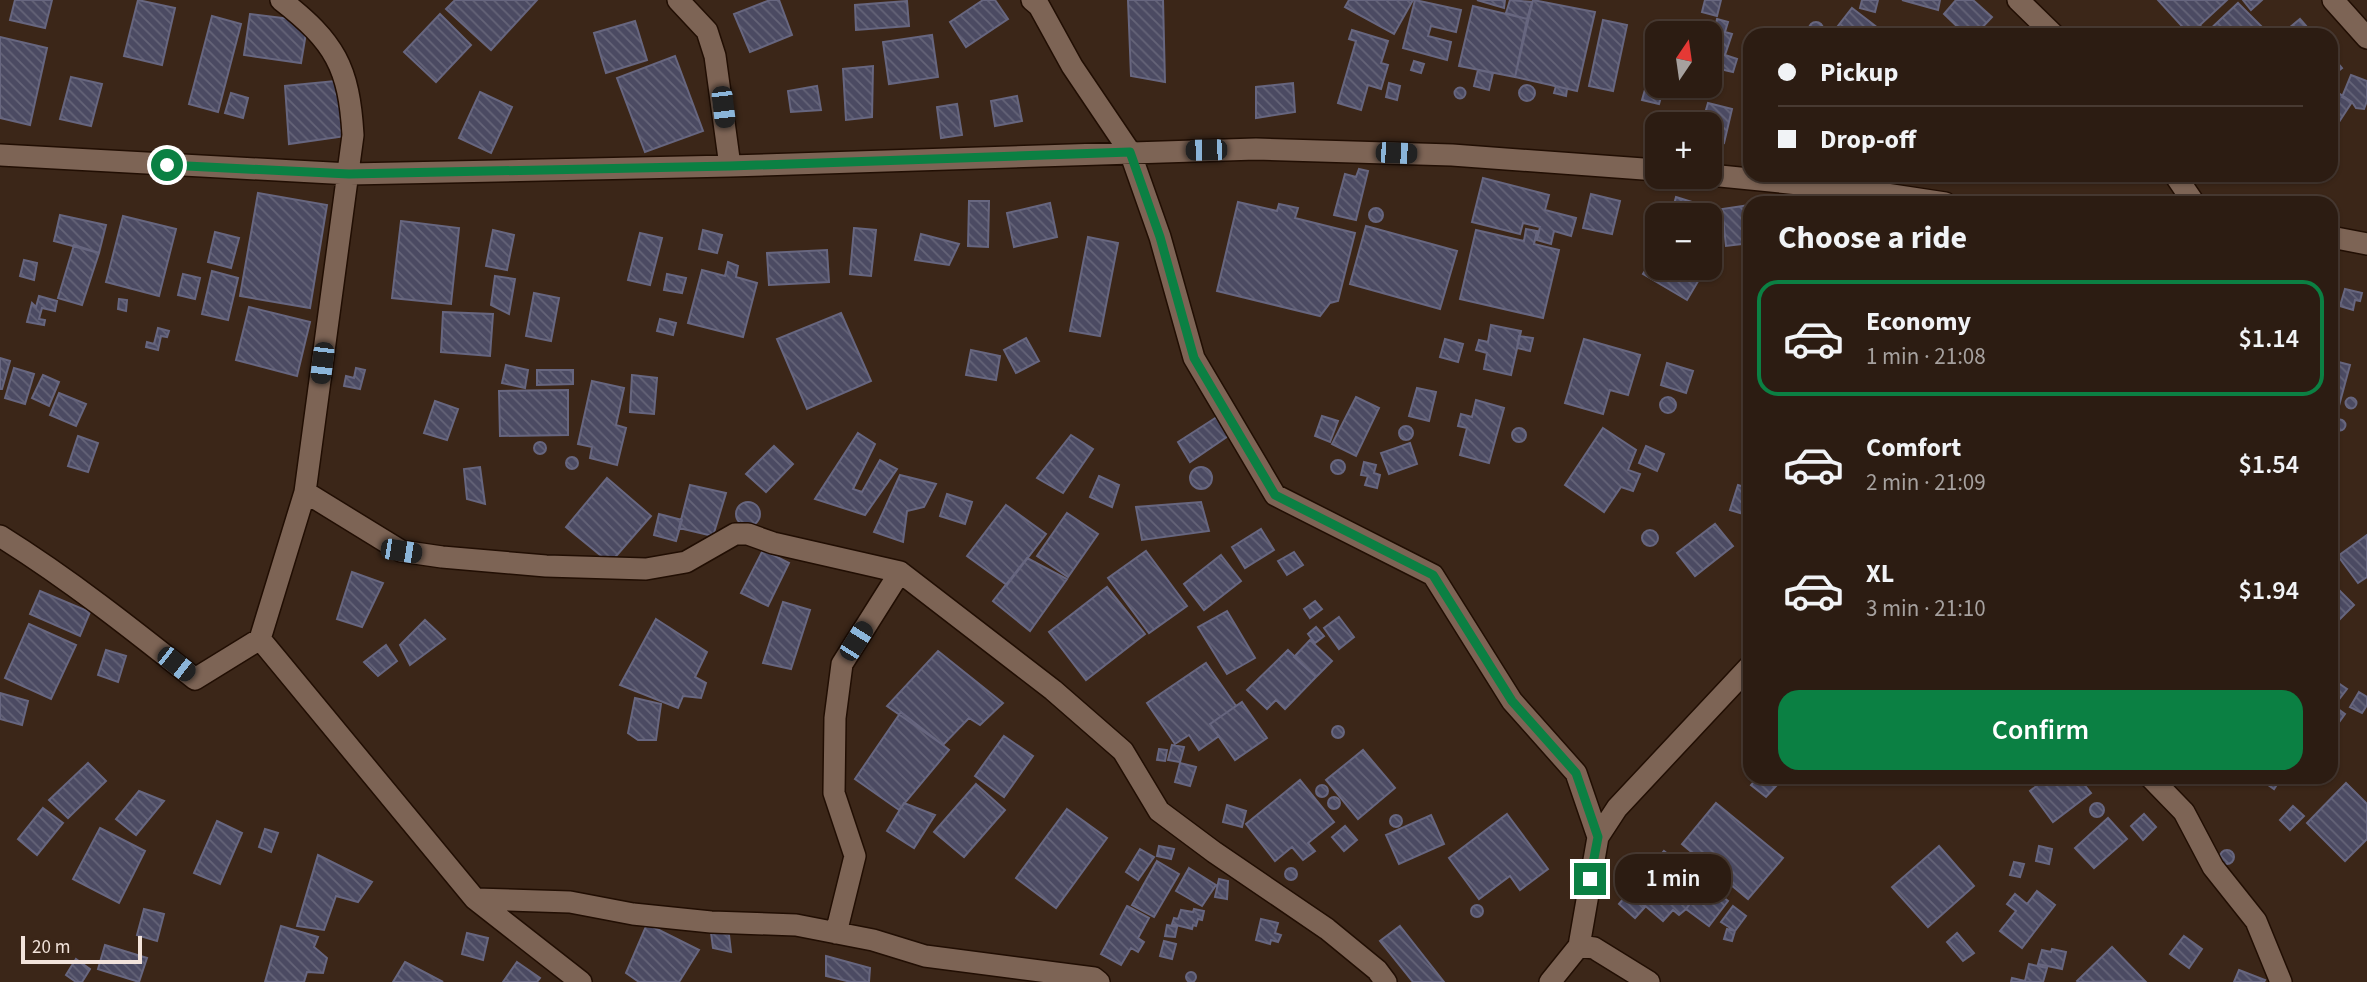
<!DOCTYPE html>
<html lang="en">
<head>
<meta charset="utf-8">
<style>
	:root { --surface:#2c1c12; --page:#34251b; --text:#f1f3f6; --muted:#a6a19f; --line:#483a32; --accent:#0b8043 }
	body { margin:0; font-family:"Source Sans 3",sans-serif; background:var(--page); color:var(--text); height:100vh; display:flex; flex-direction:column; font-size:26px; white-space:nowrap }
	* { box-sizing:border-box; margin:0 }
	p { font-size:23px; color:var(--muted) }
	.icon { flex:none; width:38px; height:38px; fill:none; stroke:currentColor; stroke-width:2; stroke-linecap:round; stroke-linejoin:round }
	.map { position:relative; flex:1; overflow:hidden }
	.sheet { position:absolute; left:1743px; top:196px; width:595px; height:588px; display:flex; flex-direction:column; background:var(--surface); border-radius:21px; box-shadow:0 2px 5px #0004,0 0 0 2px var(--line) }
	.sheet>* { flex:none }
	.banner { position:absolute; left:1743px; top:28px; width:595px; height:154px; border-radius:21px; box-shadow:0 2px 5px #0004,0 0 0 2px var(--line); display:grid; align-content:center; height:154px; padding:0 35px; background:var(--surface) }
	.needle { width:46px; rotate:13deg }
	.tools { position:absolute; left:1645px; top:21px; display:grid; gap:14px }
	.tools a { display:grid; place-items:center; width:77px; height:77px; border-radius:14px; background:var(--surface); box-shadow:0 2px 5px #0004,0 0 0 2px var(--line); font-size:35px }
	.scale { position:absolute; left:21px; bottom:18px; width:121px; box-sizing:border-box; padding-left:7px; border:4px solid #f2e3db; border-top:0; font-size:19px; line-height:24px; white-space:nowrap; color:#f2e3db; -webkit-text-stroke:5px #3b2618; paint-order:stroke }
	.end { position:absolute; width:32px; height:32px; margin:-16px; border:9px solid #0b8043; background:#fff; box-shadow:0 0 0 4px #fff }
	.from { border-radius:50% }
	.bubble { position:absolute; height:49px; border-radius:21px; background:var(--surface); box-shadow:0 2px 5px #0004,0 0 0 2px var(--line); font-size:23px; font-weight:600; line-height:49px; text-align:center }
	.car { position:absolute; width:21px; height:42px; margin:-21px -10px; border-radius:9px; box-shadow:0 0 5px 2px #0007; background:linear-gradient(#222 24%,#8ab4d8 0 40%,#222 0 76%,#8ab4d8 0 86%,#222 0) }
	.banner b { display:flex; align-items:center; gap:24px; height:66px; font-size:26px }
	.banner b+b { border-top:2px solid var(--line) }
	.banner i { width:18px; height:18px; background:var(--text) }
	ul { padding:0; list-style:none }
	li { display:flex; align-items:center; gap:21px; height:116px; margin:0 14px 10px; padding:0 21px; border:4px solid transparent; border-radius:21px }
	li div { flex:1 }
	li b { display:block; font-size:26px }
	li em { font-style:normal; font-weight:600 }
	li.on { border-color:var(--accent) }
	li>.icon { width:63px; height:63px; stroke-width:1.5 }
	h2 { padding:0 35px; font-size:32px; line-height:84px }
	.action { display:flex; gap:14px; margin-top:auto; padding:14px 35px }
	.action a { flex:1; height:80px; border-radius:21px; background:var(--accent); color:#fff; font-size:28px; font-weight:600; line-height:80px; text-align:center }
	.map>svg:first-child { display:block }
	.building { fill:url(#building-back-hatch); stroke:#67667f; stroke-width:2 }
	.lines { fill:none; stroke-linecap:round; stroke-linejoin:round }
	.minor-casing { stroke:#210e03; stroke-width:24 }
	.minor { stroke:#7d6455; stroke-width:21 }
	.route { stroke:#0b8043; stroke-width:9 }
</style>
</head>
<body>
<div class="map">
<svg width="2367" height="982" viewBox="0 0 2367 982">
	<defs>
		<pattern id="building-back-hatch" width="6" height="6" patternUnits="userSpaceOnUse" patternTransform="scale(1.75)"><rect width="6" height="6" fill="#4b4a62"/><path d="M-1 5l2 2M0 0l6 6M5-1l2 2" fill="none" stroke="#656478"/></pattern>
	</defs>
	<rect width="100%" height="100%" fill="#3b2618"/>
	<path class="building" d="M15 0H52L45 28 10 20Z
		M138 0 175 8 162 65 124 56Z
		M455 0H537L491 50 446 9Z
		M770 0H779L792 35 750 52 734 14Z
		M983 0H995L1008 19 966 47 950 22Z
		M1128 0H1163L1165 82 1131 76Z
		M1349 0H1413L1394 34 1345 7Z
		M1415 0 1461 10 1456 32 1431 26 1428 36 1451 42 1447 60 1403 48Z
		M1477 0H1505L1504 8Z
		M1510 0 1532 2 1527 19 1506 13Z
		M1533 0 1595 12 1577 91 1515 77Z
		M1705 0H1721L1717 16 1702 12Z
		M1862 0H1878L1875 12 1860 8Z
		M1902 0H1940L1938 10Z
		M1956 0H1973L1992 17 1975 35H1966L1944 14Z
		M2158 0H2227L2200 25 2203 29 2197 35H2190Z
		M2243 0H2262L2251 10Z
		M907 1 909 26 856 30 855 5Z
		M2238 3 2270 35H2204Z
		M1473 6 1527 19 1515 77 1459 66Z
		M1852 8 1887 35H1831Z
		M250 14 308 21 301 63 244 55Z
		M440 14 471 45 436 82 404 52Z
		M212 16 241 24 218 112 189 104Z
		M1717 19 1728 22 1725 32 1732 34 1725 55 1737 59 1733 72 1720 69 1716 85 1710 83V33H1703L1705 26 1715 29Z
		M2300 19 2314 35H2284L2283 33Z
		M1603 20 1627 25 1613 91 1589 86Z
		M635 21 647 60 606 73 594 33Z
		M1809 29a7 7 0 1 1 14 0a7 7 0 1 1-14 0Z
		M1352 30 1388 41 1381 63 1388 65 1381 89 1368 85 1361 110 1338 103 1356 41 1349 39Z
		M932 35 938 77 889 84 883 42Z
		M0 37 47 48 30 125 0 118Z
		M2331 55 2342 68 2331 77Z
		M675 56 703 131 645 152 617 78Z
		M1414 61 1424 64 1421 73 1411 70Z
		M873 66 872 117 846 120 843 69Z
		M1478 70 1493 73 1489 90 1474 86Z
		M2351 75 2367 81V101L2364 109 2356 108 2352 102 2342 97Z
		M71 77 102 84 91 126 60 119Z
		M1648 79 1657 82V86H1664L1659 104 1642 100Z
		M335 81 353 135 289 144 285 86Z
		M1293 83 1295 112 1256 118V87Z
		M1389 83 1400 86 1397 100 1386 97Z
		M1519 93a8 8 0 1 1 16 0a8 8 0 1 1-16 0Z
		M817 86 821 110 791 112 788 91Z
		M1556 86 1567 89 1566 96 1554 93Z
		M1454.5 93a5.5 5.5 0 1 1 11 0a5.5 5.5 0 1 1-11 0Z
		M2331 88 2352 102 2339 122 2331 117Z
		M480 92 512 107 491 153 459 138Z
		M231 93 248 98 243 118 225 113Z
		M1017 96 1022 121 995 126 991 101Z
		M1708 103 1732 109 1724 143 1710 140V124H1702Z
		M957 104 962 135 941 138 937 107Z
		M1359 169 1368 171 1356 220 1334 215 1345 174 1356 177Z
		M1483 178 1549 195 1545 210 1576 218 1571 236 1554 231 1551 244 1537 240 1540 227 1523 223 1520 234 1472 222Z
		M258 193 327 205 310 308 240 296Z
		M1591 194 1620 201 1612 234 1583 228Z
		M1676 197 1695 203 1692 215H1671Z
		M969 201H989L988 247 968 246Z
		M1238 202 1277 211 1279 204 1298 208 1295 218 1355 233 1338 301 1330 303 1320 316 1217 291Z
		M1050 203 1057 237 1014 247 1007 213Z
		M1750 205V243L1726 246 1722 209Z
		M1369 215a7 7 0 1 1 14 0a7 7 0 1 1-14 0Z
		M60 215 106 225 99 253 54 241Z
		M123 216 176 229 159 296 106 282Z
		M401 221 459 228 451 304 392 298Z
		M1366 226 1457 251 1440 309 1350 284Z
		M854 228 876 230 871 276 850 274Z
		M1526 229 1537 231 1534 244 1559 250 1543 318 1460 299 1476 230 1524 241Z
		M493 230 514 235 507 270 486 266Z
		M703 230 722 235 717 253 699 249Z
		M215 232 239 238 231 268 208 262Z
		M640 233 662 238 650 285 628 280Z
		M921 234 959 244 949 265 915 260Z
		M1088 237 1118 243 1100 336 1070 331Z
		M74 245 99 253 82 305 58 298Z
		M1710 248 1716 254 1714 263 1710 266Z
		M827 250 829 282 769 285 767 253Z
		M1656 253 1657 268H1682L1700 278 1687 300 1643 274Z
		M24 260 37 263 34 280 20 276Z
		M728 262 738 266 736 277 757 283 743 337 688 323 702 270 725 276Z
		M212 271 238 278 228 320 202 314Z
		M183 274 200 278 195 299 178 295Z
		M667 274 686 278 682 293 664 290Z
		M495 276 515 279 509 314 491 305Z
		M2345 289 2362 293 2360 301 2355 300 2353 310 2340 306Z
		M534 293 559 298 551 341 526 336Z
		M39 296 57 301 55 311 42 308 39 319 45 320 44 325 27 322 32 303 36 307Z
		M119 299 127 300 126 311 118 309Z
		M249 307 310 322 297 376 236 360Z
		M443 312 493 314 490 356 441 352Z
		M841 313 871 381 807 409 777 339Z
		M660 319 676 323 673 335 657 331Z
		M1491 325 1521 331 1511 375 1484 369 1487 353 1476 350 1479 340 1488 342Z
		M158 328 169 331 167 337 161 336 158 350 146 347 147 342 154 344Z
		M1519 336 1533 338 1530 351 1517 348Z
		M1026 338 1039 361 1016 373 1004 350Z
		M1445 339 1463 344 1458 362 1440 357Z
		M1584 339 1640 355 1628 395 1610 390 1603 414 1565 403Z
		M971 350 1000 356 996 380 966 375Z
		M0 358 10 361 2 389H0Z
		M2331 360 2350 365 2337 413 2331 412Z
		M1667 363 1693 371 1686 393 1661 385Z
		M506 365 528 370 525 388 502 383Z
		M14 368 34 374 25 404 5 398Z
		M356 368 365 370 360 389 344 386 346 376 354 378Z
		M537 370H573V384L537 385Z
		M43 375 59 382 49 406 32 398Z
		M632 375 657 378 654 414 630 412Z
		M592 381 624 388 616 425 626 428 617 465 590 458 592 447 578 444Z
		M1417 388 1436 392 1429 421 1409 416Z
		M568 390V435L500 436 499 391Z
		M59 393 86 404 76 426 50 415Z
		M1356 397 1379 408 1356 456 1332 444Z
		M1660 405a8 8 0 1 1 16 0a8 8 0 1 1-16 0Z
		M2345.5 403a5.5 5.5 0 1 1 11 0a5.5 5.5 0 1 1-11 0Z
		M1476 400 1504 408 1489 463 1460 455 1467 428 1458 426 1461 414 1472 417Z
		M435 401 458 409 447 440 424 433Z
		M1220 415 1228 436 1190 462 1178 442Z
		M1322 416 1338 421 1330 442 1315 436Z
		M2334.5 425a5.5 5.5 0 1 1 11 0a5.5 5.5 0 1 1-11 0Z
		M1399 433a7 7 0 1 1 14 0a7 7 0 1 1-14 0Z
		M1603 428 1636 450 1628 470 1640 474 1633 491 1621 487 1604 512 1565 485Z
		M1512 435a7 7 0 1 1 14 0a7 7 0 1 1-14 0Z
		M858 433 875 444 853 489 862 492 880 460 897 469 865 515 815 499Z
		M1071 435 1093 449 1063 493 1037 478Z
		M78 436 98 443 88 472 68 466Z
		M534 448a6 6 0 1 1 12 0a6 6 0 1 1-12 0Z
		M1410 443 1417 464 1389 474 1381 453Z
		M774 446 793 464 766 492 746 474Z
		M1646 446 1664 454 1657 471 1639 463Z
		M566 463a6 6 0 1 1 12 0a6 6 0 1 1-12 0Z
		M1331 467a7 7 0 1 1 14 0a7 7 0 1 1-14 0Z
		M1364 462 1376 465 1374 473 1380 475 1377 488 1365 485 1368 476 1361 475Z
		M480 467 485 504 467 499 464 469Z
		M1190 478a11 11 0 1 1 22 0a11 11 0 1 1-22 0Z
		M900 475 936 484 924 507 907 511 903 542 874 532Z
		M1099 476 1119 485 1112 507 1090 497Z
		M607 478 651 516 610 563 566 527Z
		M690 485 726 493 713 536 679 528Z
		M1738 485 1750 489V516L1730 510Z
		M947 494 972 502 965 524 940 516Z
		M1201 502 1209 531 1142 540 1136 507Z
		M736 514a12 12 0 1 1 24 0a12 12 0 1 1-24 0Z
		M1006 505 1046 534 1007 585 967 556Z
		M1067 513 1098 534 1068 577 1037 556Z
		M659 514 682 520 676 541 654 535Z
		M1715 524 1733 546 1695 576 1677 553Z
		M1261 529 1274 550 1245 568 1232 547Z
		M1642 538a8 8 0 1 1 16 0a8 8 0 1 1-16 0Z
		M2367 535V577L2358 583 2338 556Z
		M763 550 789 563 768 606 741 593Z
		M1146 551 1187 606 1149 633 1108 578Z
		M1294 552 1303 565 1287 575 1278 561Z
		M1221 555 1241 581 1204 610 1184 584Z
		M1027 558 1067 579 1030 631 993 601Z
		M352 572 383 583 362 627 337 619Z
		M2331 582 2354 605 2338 621 2331 613Z
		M1107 587 1145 634 1086 680 1049 632Z
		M40 591 90 612 80 636 30 614Z
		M1315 601 1322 609 1310 618 1304 609Z
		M783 602 810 610 791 669 763 663Z
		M1227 611 1255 658 1227 674 1198 627Z
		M1339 617 1354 637 1339 649 1324 628Z
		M656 619 707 652 695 677 706 683 701 698 683 696 678 708 620 685Z
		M425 620 445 639 410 665 400 645Z
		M29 624 76 645 51 699 5 678Z
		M1316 627 1324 636 1315 643 1308 634Z
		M1310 640 1332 661 1316 677 1294 657Z
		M386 645 397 661 378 676 364 662Z
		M106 650 126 656 118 682 98 675Z
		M1288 650 1316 677 1285 709 1276 700 1267 709 1247 690Z
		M938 651 1003 703 980 725 969 718 943 745 887 706Z
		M1206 663 1236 706 1210 724 1219 736 1199 750 1189 735 1175 744 1147 703Z
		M2331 678 2347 689 2334 706 2345 714 2337 725 2331 720Z
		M2359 692 2367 697V705L2362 713 2350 707Z
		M0 693 28 701 22 725 0 719Z
		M635 698 661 704 656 740H638L628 733Z
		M1242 702 1267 738 1235 760 1210 724Z
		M901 712 949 750 899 810 855 779Z
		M1332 732a6 6 0 1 1 12 0a6 6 0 1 1-12 0Z
		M1004 736 1033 756 1004 797 975 776Z
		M1172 745 1184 747 1180 762 1168 760Z
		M1159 749 1167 750 1165 761 1157 760Z
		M1363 750 1395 788 1358 819 1326 780Z
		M88 763 106 781 68 818 49 800Z
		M1180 763 1196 767 1190 786 1175 782Z
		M1758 777H1765L1776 786 1766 797 1751 785Z
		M2048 777H2078L2091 793 2053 822 2030 791Z
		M2257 777H2282L2274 789Z
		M1300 780 1334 822 1308 843 1315 851 1303 860 1292 847 1275 861 1246 824Z
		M2346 783 2367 804V839L2345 861 2307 823Z
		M976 784 1005 810 964 857 934 832Z
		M1316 791a6 6 0 1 1 12 0a6 6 0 1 1-12 0Z
		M139 791 164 801 136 835 116 819Z
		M1328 803a6 6 0 1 1 12 0a6 6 0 1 1-12 0Z
		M2090 810a7 7 0 1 1 14 0a7 7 0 1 1-14 0Z
		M904 803 935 815 914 848 887 831Z
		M1716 803 1783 858 1748 899 1682 844Z
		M1227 805 1246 811 1242 827 1223 822Z
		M2293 806 2304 816 2290 830 2280 820Z
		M43 808 63 823 37 855 18 839Z
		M1067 809 1107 838 1056 908 1016 878Z
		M1507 814 1548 869 1520 890 1510 876 1479 899 1449 858Z
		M2144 814 2156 827 2143 840 2131 826Z
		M1390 821a6 6 0 1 1 12 0a6 6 0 1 1-12 0Z
		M1431 815 1444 844 1399 864 1386 835Z
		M2108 818 2127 839 2094 868 2075 848Z
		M217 821 242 833 220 884 194 873Z
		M1345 826 1357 840 1344 851 1332 837Z
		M100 828 145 851 119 903 73 879Z
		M265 829 278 833 271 852 259 847Z
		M1159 846 1174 849 1171 859 1157 856Z
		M1939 846 1974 886 1928 927 1892 887Z
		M2039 846 2052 849 2049 864 2036 861Z
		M1140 849 1154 857 1138 880 1126 872Z
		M2220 857a7 7 0 1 1 14 0a7 7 0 1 1-14 0Z
		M1664 851 1705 883 1686 909 1679 915 1673 910 1663 921 1629 892Z
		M318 855 372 882 358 902 336 896 324 930 297 926Z
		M1157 861 1179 874 1154 917 1132 905Z
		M2014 862 2024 864 2020 877 2010 875Z
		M1285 874a6 6 0 1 1 12 0a6 6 0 1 1-12 0Z
		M1189 868 1216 885 1202 906 1176 891Z
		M1219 879 1228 881 1227 899 1215 897Z
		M1705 883 1728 901 1709 926 1686 909Z
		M2037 891 2055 905 2022 948 2000 931 2016 911 2007 904 2015 894 2027 904Z
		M1629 892 1645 907 1635 918 1619 904Z
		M1471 911a6 6 0 1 1 12 0a6 6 0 1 1-12 0Z
		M1127 906 1149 918 1138 938 1144 942 1138 952 1131 948 1121 965 1101 954Z
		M1733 906 1746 916 1735 931 1721 922Z
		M144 909 164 914 157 941 137 935Z
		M1194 909 1204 911 1202 920 1198 919 1196 926 1193 925 1192 929 1172 924 1174 918 1178 919 1181 910 1193 912Z
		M1261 919 1278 923 1275 933 1281 935 1278 942 1271 940 1270 944 1256 940Z
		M647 924 699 950 679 982H639L626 973Z
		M710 925 729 935 731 952 713 948Z
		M1167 925 1177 927 1175 937 1165 936Z
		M281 926 318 937 314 947 327 958 323 973 307 972 304 982H265Z
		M1400 926 1444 982H1413L1380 941Z
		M1727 929 1735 931 1732 941 1724 939Z
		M467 933 488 938 483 960 462 954Z
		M1957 933 1974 953 1963 961 1947 942Z
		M2184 936 2202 949 2189 968 2170 954Z
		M1164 941 1176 944 1172 959 1160 956Z
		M105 945 147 958 139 982 98 969Z
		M2112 947 2145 981 2078 982 2077 981Z
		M2052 949 2066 952 2062 969 2038 964 2042 950 2051 952Z
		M826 956 870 968 869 982H851L826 976Z
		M76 959 90 969 82 982H76L66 975Z
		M405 962 443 982H393Z
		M517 962 540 978 537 982H503Z
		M2029 964 2047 968 2043 982H2011L2012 978 2025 981Z
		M2239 970 2265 980 2264 982H2234Z
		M1186 977a5 5 0 1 1 10 0a5 5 0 1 1-10 0Z"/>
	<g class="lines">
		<defs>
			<path id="minor" d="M678 0 707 31 715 56 730 166
				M1032 0 1039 6 1072 66 1130 152 1160 237 1194 358 1275 495 1433 575 1512 701 1576 773 1598 837
				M2018 0 2054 35
				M2333 0 2367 38
				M0 155 350 174 730 166 1256 149 1452 155 1657 170
				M1710 175 1859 190 1945 203
				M2175 175 2194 203
				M2331 237 2367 244
				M305 492 401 551 442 557 546 566 646 569 686 562 735 534H748L773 543 900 572 1053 690 1123 751 1159 811 1214 852 1327 929 1377 970 1386 982
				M0 536C69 579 132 629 195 679L260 639 475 899 581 982
				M260 639 305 492 353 135C349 67 335 42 281 0
				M2150 777 2184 812 2213 867 2256 921 2281 982
				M475 899 570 902 633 914 711 922 796 925 873 940 925 956 1094 978 1099 982
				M836 933 855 856 834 793 835 718 842 664 900 572
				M1579 946 1594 948 1649 982
				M1550 982 1579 946 1598 837 1617 808 1750 666"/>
		</defs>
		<use href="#minor" class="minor-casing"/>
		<use href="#minor" class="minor"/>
	</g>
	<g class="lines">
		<path class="route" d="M167 165 349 174 730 166 1130 152 1160 237 1194 358 1275 495 1433 575 1512 701 1576 773 1598 837 1590 879"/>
	</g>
</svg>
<div class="tools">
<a><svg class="needle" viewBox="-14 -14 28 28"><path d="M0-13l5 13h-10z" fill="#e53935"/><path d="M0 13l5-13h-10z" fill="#a6a19f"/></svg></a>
<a>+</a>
<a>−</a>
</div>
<div class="scale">20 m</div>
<i class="end from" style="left:167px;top:165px"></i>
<i class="end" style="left:1590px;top:879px"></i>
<div class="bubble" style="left:1615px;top:854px;width:116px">1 min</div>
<i class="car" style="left:723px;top:107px;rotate:173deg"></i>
<i class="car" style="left:1206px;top:150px;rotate:269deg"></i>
<i class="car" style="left:1396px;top:153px;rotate:92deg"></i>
<i class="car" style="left:322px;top:363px;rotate:187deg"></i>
<i class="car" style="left:401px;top:551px;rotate:99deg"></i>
<i class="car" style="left:856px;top:641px;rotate:32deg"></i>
<i class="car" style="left:176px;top:664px;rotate:128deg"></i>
<div class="banner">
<b><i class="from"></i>Pickup</b>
<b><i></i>Drop-off</b>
</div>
<section class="sheet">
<h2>Choose a ride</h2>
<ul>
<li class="on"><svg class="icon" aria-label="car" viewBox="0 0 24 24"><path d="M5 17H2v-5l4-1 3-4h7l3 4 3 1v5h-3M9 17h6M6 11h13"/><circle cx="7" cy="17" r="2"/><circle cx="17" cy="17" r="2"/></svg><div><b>Economy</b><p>1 min · 21:08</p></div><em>$1.14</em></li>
<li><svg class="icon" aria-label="car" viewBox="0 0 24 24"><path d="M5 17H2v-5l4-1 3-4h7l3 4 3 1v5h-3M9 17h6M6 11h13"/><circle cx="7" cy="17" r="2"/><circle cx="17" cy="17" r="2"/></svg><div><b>Comfort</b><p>2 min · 21:09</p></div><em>$1.54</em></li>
<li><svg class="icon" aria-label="car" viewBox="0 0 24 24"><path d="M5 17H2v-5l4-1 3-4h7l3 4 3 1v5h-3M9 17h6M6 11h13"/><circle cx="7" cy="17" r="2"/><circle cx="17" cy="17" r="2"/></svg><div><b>XL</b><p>3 min · 21:10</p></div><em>$1.94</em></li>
</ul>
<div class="action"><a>Confirm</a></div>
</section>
</div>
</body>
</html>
